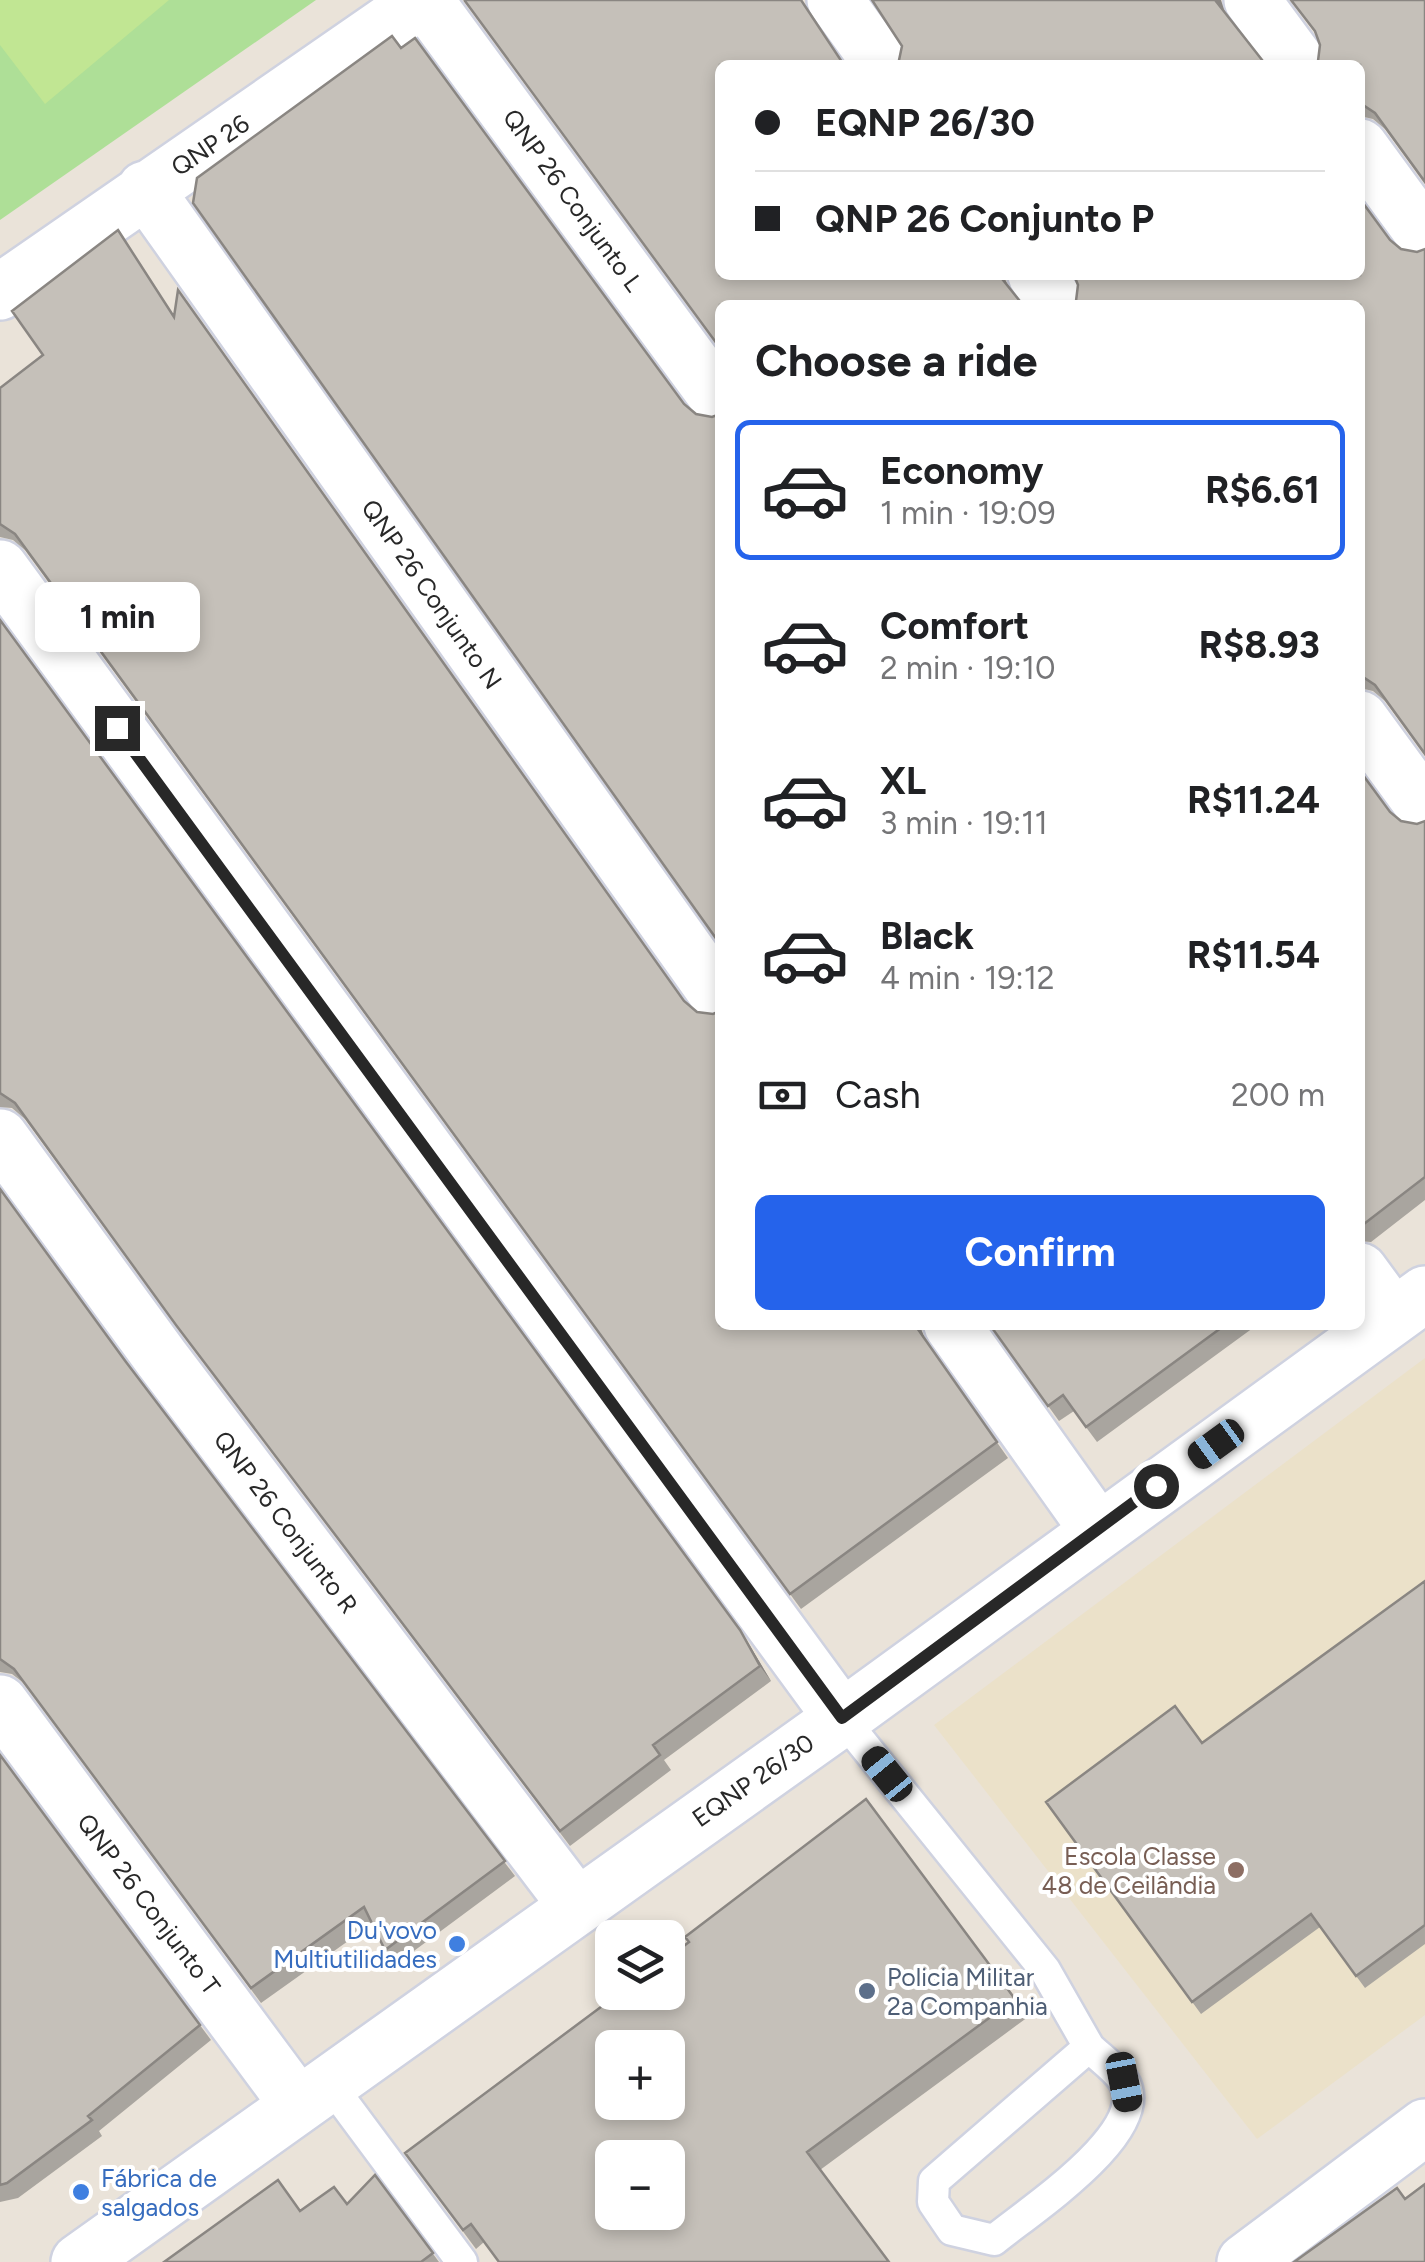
<!DOCTYPE html>
<html lang="en">
<head>
<meta charset="utf-8">
<style>
	:root { --surface:#fff; --page:#f2f2f2; --text:#202124; --muted:#757577; --line:#e0e0e0; --accent:#2563eb }
	body { margin:0; font-family:Figtree,sans-serif; background:var(--page); color:var(--text); height:100vh; display:flex; flex-direction:column; font-size:38px; white-space:nowrap }
	* { box-sizing:border-box; margin:0 }
	p { font-size:32px; color:var(--muted) }
	.icon { flex:none; width:55px; height:55px; fill:none; stroke:currentColor; stroke-width:2; stroke-linecap:round; stroke-linejoin:round }
	.map { position:relative; flex:1; overflow:hidden }
	.panel { position:absolute; left:715px; top:300px; width:650px; height:1030px; display:flex; flex-direction:column; background:var(--surface); border-radius:15px; box-shadow:0 5px 15px #0003 }
	.panel>* { flex:none }
	.hud { position:absolute; left:715px; top:60px; width:650px; height:220px; border-radius:15px; box-shadow:0 5px 15px #0003; display:grid; align-content:center; height:220px; padding:0 40px; background:var(--surface) }
	.fabs { position:absolute; left:595px; top:1920px; display:grid; gap:20px }
	.fabs a { display:grid; place-items:center; width:90px; height:90px; border-radius:15px; background:var(--surface); box-shadow:0 5px 15px #0003; font-size:50px }
	.end { position:absolute; width:45px; height:45px; margin:-22px; border:12px solid #282828; background:#fff; box-shadow:0 0 0 5px #fff }
	.from { border-radius:50% }
	.bubble { position:absolute; height:70px; border-radius:15px; background:var(--surface); box-shadow:0 5px 15px #0003; font-size:32px; font-weight:700; line-height:70px; text-align:center }
	.car { position:absolute; width:30px; height:60px; margin:-30px -15px; border-radius:12px; box-shadow:0 0 8px 2px #0007; background:linear-gradient(#222 24%,#8ab4d8 0 40%,#222 0 76%,#8ab4d8 0 86%,#222 0) }
	.hud b { display:flex; align-items:center; gap:35px; height:95px; font-size:38px }
	.hud b+b { border-top:2px solid var(--line) }
	.hud i { width:25px; height:25px; background:var(--text) }
	ul { padding:0; list-style:none }
	li { display:flex; align-items:center; gap:30px; height:140px; margin:0 20px 15px; padding:0 20px; border:5px solid transparent; border-radius:15px }
	li div { flex:1 }
	li b { display:block; font-size:38px }
	li em { font-style:normal; font-weight:700 }
	li.active { border-color:var(--accent) }
	li>.icon { width:90px; height:90px; stroke-width:1.5 }
	h2 { padding:0 40px; font-size:45px; line-height:120px }
	.pay { display:flex; align-items:center; gap:25px; height:110px; padding:0 40px; font-size:38px }
	.pay p { margin-inline-start:auto }
	.action { display:flex; gap:20px; margin-top:auto; padding:20px 40px }
	.action a { flex:1; height:115px; border-radius:15px; background:var(--accent); color:#fff; font-size:40px; font-weight:700; line-height:115px; text-align:center }
	.map>svg:first-child { display:block }
	.education { fill:#ebe1c9 }
	.green { fill:#aedf97 }
	.pitch { fill:#c1e693 }
	.lines { fill:none; stroke-linecap:round; stroke-linejoin:round }
	.service-casing { stroke:#cfd2e0; stroke-width:35 }
	.minor-casing { stroke:#cfd2e0; stroke-width:60 }
	.service { stroke:#fff; stroke-width:30 }
	.minor { stroke:#fff; stroke-width:55 }
	.wall { fill:#a9a59f }
	.shaded-wall { fill:#8a8682 }
	.building { fill:#c5c0b9; stroke:#8a8682; stroke-width:2.5; fill-rule:evenodd }
	.route { stroke:#282828; stroke-width:12 }
	.education-dot { fill:#8d6e63; stroke:#fff; stroke-width:4 }
	.shop-dot { fill:#3f7fe0; stroke:#fff; stroke-width:4 }
	.service-dot { fill:#5c6f8a; stroke:#fff; stroke-width:4 }
	.labels { text-anchor:middle; stroke-width:8; stroke-linejoin:round; paint-order:stroke }
	.street-label { font-size:25px; fill:#282828; stroke:#fff }
	.education-label { font-size:25px; fill:#785e54; stroke:#fff; text-anchor:end }
	.shop-label { font-size:25px; fill:#366cbe; stroke:#fff; text-anchor:end }
	.service-label { font-size:25px; fill:#4e5e75; stroke:#fff; text-anchor:start }
</style>
</head>
<body>
<div class="map">
<svg width="1425" height="2262" viewBox="0 0 1425 2262">
	<rect width="100%" height="100%" fill="#eae3d9"/>
	<path class="education" d="M1425 1358V2015L1257 2139 934 1725Z"/>
	<path class="green" d="M0 0H316L0 220Z"/>
	<path class="pitch" d="M0 0H169L45 104 0 45Z"/>
	<g class="lines">
		<defs>
			<path id="service" d="M842 1718 1045 1970 1089 2047 934 2181 933 2202 952 2230 994 2240C1029 2211 1155 2130 1123 2080 1115 2068 1099 2057 1089 2047
				M329 2083 462 2262"/>
			<path id="minor" d="M425 0 720 401
				M835 0 882 65
				M1252 0 1300 65
				M1360 147 1425 236
				M145 189 720 998
				M1036 275 1058 305
				M0 292 422 0
				M0 568 842 1718
				M1360 719 1425 808
				M0 1137 162 1359 576 1905
				M1360 1271 1393 1316
				M952 1325 1097 1529
				M0 1703 298 2105
				M79 2262 842 1718 1425 1294
				M1245 2262 1425 2127"/>
		</defs>
		<use href="#service" class="service-casing"/>
		<use href="#minor" class="minor-casing"/>
		<use href="#service" class="service"/>
		<use href="#minor" class="minor"/>
	</g>
	<path class="wall" d="M1291 0H1425V183L1385 129 1373 119 1360 116V65H1315L1318 61 1320 45 1315 33Z
		M1360 199 1390 240 1401 249 1417 252 1425 249V755L1385 701 1373 691 1360 688V305H1073L1076 301 1078 285 1073 275H1360Z
		M174 316 684 1001 921 1329 926 1342 1008 1458 801 1609 25 550 13 540 0 537V388Z
		M0 620 740 1630 771 1681 664 1760 671 1770 570 1846 187 1340 25 1119 12 1108 0 1107Z
		M1360 771 1390 812 1401 821 1417 824 1425 821V1200L1371 1242 1360 1241Z
		M0 1189 126 1362 515 1876 395 1965 385 1950 372 1924 261 2003 25 1684 12 1674 0 1672Z
		M990 1325H1257L1097 1442 1074 1411 1059 1421Z
		M1425 1581V1944L1365 1988 1320 1927 1201 2014 1046 1802 1202 1743Z
		M0 1755 211 2040 99 2131 102 2136 18 2198 0 2202Z
		M1015 1999 1028 2017 820 2170 484 2242 476 2249 418 2171Z
		M375 2175 439 2262H164L300 2211 347 2204Z"/>
	<path class="shaded-wall" d="M1215 0H1221L1227 19 1216 3Z
		M999 275H1006L1005 279 1011 293Z
		M915 1325H922L921 1329 926 1342Z
		M740 1630 750 1646 771 1681 760 1666Z"/>
	<path class="building" d="M467 0H801L844 65H720V275H999L1023 305H720V348L465 1Z
		M872 0H1215L1266 65H898L902 46Z
		M1291 0H1425V182L1375 113 1360 103V65H1315L1318 61 1320 45 1315 31Z
		M392 36 401 48 415 38 684 404 696 414 712 417 720 414V944L193 203 197 178Z
		M1360 199 1390 240 1401 249 1417 252 1425 249V754L1375 685 1360 675V305H1073L1076 301 1078 285 1074 275H1360Z
		M118 230 174 317 178 290 684 1001 697 1012 713 1014 720 1011V1325H915L997 1442 790 1594 15 534 0 524V388L43 355 12 311Z
		M0 620 740 1630 760 1666 653 1745 660 1755 560 1831 176 1325 15 1103 0 1093Z
		M1360 771 1390 812 1401 821 1417 824 1425 821V1177L1360 1227Z
		M0 1189 126 1362 505 1861 385 1950 364 1907 251 1988 14 1669 0 1659Z
		M990 1325H1225L1086 1427 1063 1395 1048 1406Z
		M1425 1581V1925L1356 1976 1311 1914 1192 2002 1046 1802 1175 1706 1202 1743Z
		M0 1755 200 2025 88 2116 92 2120 7 2183 0 2185Z
		M866 1799 1015 1999 807 2152 889 2262H499L471 2224 463 2230 405 2153 621 1992H668V1958L689 1942 685 1937ZM612 2048H668V2102H612ZM612 2158H668V2212H612Z
		M375 2175 433 2253 421 2262H164L278 2180 300 2211 334 2187 347 2204Z
		M1425 2184V2262H1294L1397 2188 1405 2199Z"/>
	<g class="lines">
		<path class="route" d="M117 728 842 1718 1156 1486"/>
	</g>
	<circle class="education-dot" cx="1236" cy="1870" r="10"/>
	<g class="shop-dot">
		<circle cx="457" cy="1944" r="10"/>
		<circle cx="81" cy="2192" r="10"/>
	</g>
	<circle class="service-dot" cx="867" cy="1991" r="10"/>
	<g class="labels">
		<g class="street-label">
			<text transform="translate(210 145) rotate(-34)" y="9">QNP 26</text>
			<text transform="translate(573 200) rotate(54)" y="9">QNP 26 Conjunto L</text>
			<text transform="translate(432 594) rotate(55)" y="9">QNP 26 Conjunto N</text>
			<text transform="translate(286 1522) rotate(53)" y="9">QNP 26 Conjunto R</text>
			<text transform="translate(753 1780) rotate(-35)" y="9">EQNP 26/30</text>
			<text transform="translate(149 1904) rotate(53)" y="9">QNP 26 Conjunto T</text>
		</g>
		<g class="education-label">
			<text x="1216" y="1865">Escola Classe<tspan x="1216" dy="29">48 de Ceilândia</tspan></text>
		</g>
		<g class="shop-label">
			<text x="437" y="1939">Du'vovo<tspan x="437" dy="29">Multiutilidades</tspan></text>
			<text x="101" y="2187" text-anchor="start">Fábrica de<tspan x="101" dy="29">salgados</tspan></text>
		</g>
		<g class="service-label">
			<text x="887" y="1986">Policia Militar<tspan x="887" dy="29">2a Companhia</tspan></text>
		</g>
	</g>
</svg>
<div class="fabs">
<a><svg class="icon" aria-label="layers" viewBox="0 0 24 24"><path d="M12 4l9 5-9 5-9-5zM3 14l9 5 9-5"/></svg></a>
<a>+</a>
<a>−</a>
</div>
<i class="end from" style="left:1156px;top:1486px"></i>
<i class="end" style="left:117px;top:728px"></i>
<div class="bubble" style="left:35px;top:582px;width:165px">1 min</div>
<i class="car" style="left:1216px;top:1444px;rotate:234deg"></i>
<i class="car" style="left:887px;top:1774px;rotate:321deg"></i>
<i class="car" style="left:1124px;top:2082px;rotate:169deg"></i>
<div class="hud">
<b><i class="from"></i>EQNP 26/30</b>
<b><i></i>QNP 26 Conjunto P</b>
</div>
<section class="panel">
<h2>Choose a ride</h2>
<ul>
<li class="active"><svg class="icon" aria-label="car" viewBox="0 0 24 24"><path d="M5 17H2v-5l4-1 3-4h7l3 4 3 1v5h-3M9 17h6M6 11h13"/><circle cx="7" cy="17" r="2"/><circle cx="17" cy="17" r="2"/></svg><div><b>Economy</b><p>1 min · 19:09</p></div><em>R$6.61</em></li>
<li><svg class="icon" aria-label="car" viewBox="0 0 24 24"><path d="M5 17H2v-5l4-1 3-4h7l3 4 3 1v5h-3M9 17h6M6 11h13"/><circle cx="7" cy="17" r="2"/><circle cx="17" cy="17" r="2"/></svg><div><b>Comfort</b><p>2 min · 19:10</p></div><em>R$8.93</em></li>
<li><svg class="icon" aria-label="car" viewBox="0 0 24 24"><path d="M5 17H2v-5l4-1 3-4h7l3 4 3 1v5h-3M9 17h6M6 11h13"/><circle cx="7" cy="17" r="2"/><circle cx="17" cy="17" r="2"/></svg><div><b>XL</b><p>3 min · 19:11</p></div><em>R$11.24</em></li>
<li><svg class="icon" aria-label="car" viewBox="0 0 24 24"><path d="M5 17H2v-5l4-1 3-4h7l3 4 3 1v5h-3M9 17h6M6 11h13"/><circle cx="7" cy="17" r="2"/><circle cx="17" cy="17" r="2"/></svg><div><b>Black</b><p>4 min · 19:12</p></div><em>R$11.54</em></li>
</ul>
<div class="pay"><svg class="icon" aria-label="cash" viewBox="0 0 24 24"><path d="M3 7h18v10H3z"/><circle cx="12" cy="12" r="2"/></svg>Cash<p>200 m</p></div>
<div class="action"><a>Confirm</a></div>
</section>
</div>
</body>
</html>
